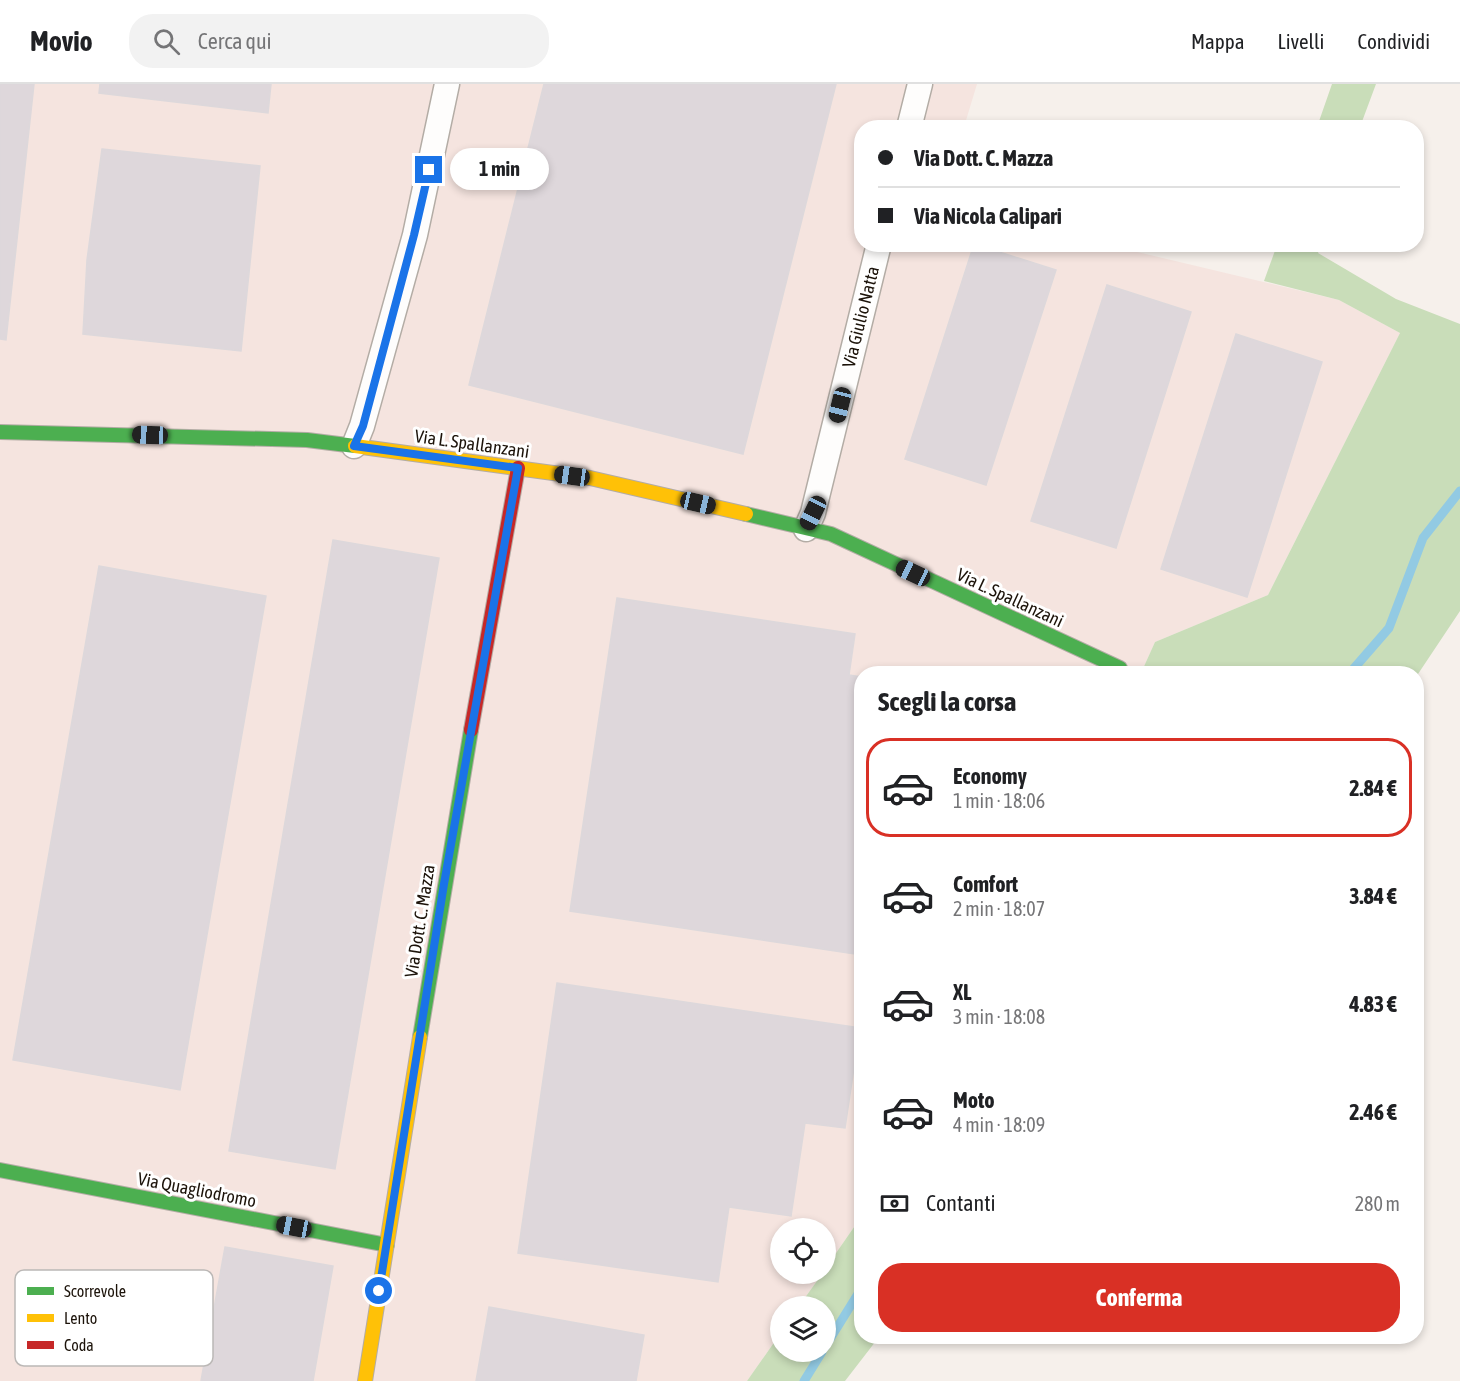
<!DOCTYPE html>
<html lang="it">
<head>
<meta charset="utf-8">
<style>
	:root { --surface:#fff; --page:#f2f2f2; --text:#202124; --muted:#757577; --line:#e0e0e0; --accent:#d93025 }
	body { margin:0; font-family:"Asap Condensed",sans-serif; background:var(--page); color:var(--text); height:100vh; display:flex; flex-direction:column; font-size:22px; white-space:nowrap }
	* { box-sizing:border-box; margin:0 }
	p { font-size:20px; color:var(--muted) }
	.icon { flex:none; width:33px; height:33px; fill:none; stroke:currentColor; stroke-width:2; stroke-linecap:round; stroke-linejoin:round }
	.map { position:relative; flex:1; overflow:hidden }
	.details { position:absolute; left:854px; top:582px; width:570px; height:678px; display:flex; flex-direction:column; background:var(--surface); border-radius:24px; box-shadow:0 3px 9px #0003 }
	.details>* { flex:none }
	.banner { position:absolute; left:854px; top:36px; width:570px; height:132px; border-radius:24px; box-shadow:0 3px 9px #0003; display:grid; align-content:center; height:132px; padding:0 24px; background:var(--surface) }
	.buttons { position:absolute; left:770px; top:1134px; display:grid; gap:12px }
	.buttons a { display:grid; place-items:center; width:66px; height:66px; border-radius:50%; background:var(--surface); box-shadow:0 3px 9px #0003; font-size:30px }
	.end { position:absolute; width:27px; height:27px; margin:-14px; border:8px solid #1a73e8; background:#fff; box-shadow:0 0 0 3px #fff }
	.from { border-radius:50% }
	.bubble { position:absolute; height:42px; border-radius:21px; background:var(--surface); box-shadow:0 3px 9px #0003; font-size:20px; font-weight:700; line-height:42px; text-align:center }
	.car { position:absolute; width:18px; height:36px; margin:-18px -9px; border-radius:8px; box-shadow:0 0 4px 2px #0007; background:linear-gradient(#222 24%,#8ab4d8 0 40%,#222 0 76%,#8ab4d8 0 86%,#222 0) }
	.banner b { display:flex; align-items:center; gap:21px; height:57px; font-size:22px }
	.banner b+b { border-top:2px solid var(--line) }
	.banner i { width:15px; height:15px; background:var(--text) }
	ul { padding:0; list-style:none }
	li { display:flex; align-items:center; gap:18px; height:99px; margin:0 12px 9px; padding:0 12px; border:3px solid transparent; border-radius:24px }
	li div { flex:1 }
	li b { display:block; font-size:22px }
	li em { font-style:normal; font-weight:700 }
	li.selected { border-color:var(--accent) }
	li>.icon { width:54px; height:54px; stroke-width:1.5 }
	h2 { padding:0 24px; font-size:27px; line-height:72px }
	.pay { display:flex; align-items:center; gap:15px; height:66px; padding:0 24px; font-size:22px }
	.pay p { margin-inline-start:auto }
	.action { display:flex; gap:12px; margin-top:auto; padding:12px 24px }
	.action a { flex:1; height:69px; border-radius:24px; background:var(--accent); color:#fff; font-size:24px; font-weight:700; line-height:69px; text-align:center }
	header { display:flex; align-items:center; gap:36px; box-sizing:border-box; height:84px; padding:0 30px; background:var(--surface); border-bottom:2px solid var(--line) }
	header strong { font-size:28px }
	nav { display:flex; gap:33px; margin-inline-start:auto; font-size:21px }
	.search { width:420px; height:54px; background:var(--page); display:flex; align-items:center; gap:15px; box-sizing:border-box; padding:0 21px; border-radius:24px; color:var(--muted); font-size:22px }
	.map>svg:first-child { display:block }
	.industrial { fill:#f5e4df }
	.green { fill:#c9ddb9 }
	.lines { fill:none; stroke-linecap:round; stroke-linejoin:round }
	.stream { stroke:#92cae3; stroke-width:9 }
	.building { fill:#ded7db; stroke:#ddd8db; stroke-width:1.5 }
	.street-casing { stroke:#b3aca5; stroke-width:27 }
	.fast-casing { stroke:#b3aca5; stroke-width:16 }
	.slow-casing { stroke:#b3aca5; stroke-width:16 }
	.jam-casing { stroke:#b3aca5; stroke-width:16 }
	.street { stroke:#fefdfc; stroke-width:24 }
	.fast { stroke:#4caf50; stroke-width:14 }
	.slow { stroke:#ffc107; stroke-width:14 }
	.jam { stroke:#c62828; stroke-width:14 }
	.route { stroke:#1a73e8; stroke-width:8 }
	.labels { text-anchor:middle; stroke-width:6; stroke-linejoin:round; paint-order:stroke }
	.street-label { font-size:18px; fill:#1c130a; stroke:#fff }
	.key { fill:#fff; stroke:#bbb8b6; stroke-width:1.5 }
	.key-label { font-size:16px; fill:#1c130a }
</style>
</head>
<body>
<header>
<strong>Movio</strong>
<div class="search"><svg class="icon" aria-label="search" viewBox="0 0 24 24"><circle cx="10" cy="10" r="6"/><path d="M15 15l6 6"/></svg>Cerca qui</div>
<nav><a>Mappa</a><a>Livelli</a><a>Condividi</a></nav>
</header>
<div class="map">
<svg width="1460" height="1297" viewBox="0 0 1460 1297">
	<rect width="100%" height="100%" fill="#f6f0eb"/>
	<path class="industrial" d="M0 0H977L964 43 861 44V160L1108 161 1339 216 1400 249 1268 511 1155 558 1141 589 861 590V1133L825 1185V1144H780V1190H822L799 1222H780V1250L747 1297H0Z"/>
	<path class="green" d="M1332 0H1376L1360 43H1317Z
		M1277 161H1321L1318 169 1396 215 1460 240V527L1416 593V590L1141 589 1155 558 1268 511 1400 249 1339 216 1264 197Z
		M861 1133V1252L879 1253 845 1297H747L780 1250V1268H825V1222H799L822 1190H825V1185Z"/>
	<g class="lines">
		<path class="stream" d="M1349 590 1389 544 1423 454 1460 407
			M825 1263 861 1205
			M804 1297 822 1268"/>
	</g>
	<path class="building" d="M0 0H34L6 256 0 255Z
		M100 0H271L268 29 99 9Z
		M544 0H836L743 370 469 301Z
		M102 65 260 82 241 267 83 250 87 176Z
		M974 160 1056 186 986 401 905 375Z
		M1107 201 1191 228 1116 464 1031 437Z
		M1236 250 1322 278 1247 513 1161 485Z
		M333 456 439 474 335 1085 229 1067Z
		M99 482 266 512 180 1006 13 976Z
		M617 514 855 550 849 591 861 593V871L570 827Z
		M557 899 860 944 845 1044 805 1039 791 1132 729 1123 718 1198 518 1169Z
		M225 1163 333 1182 313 1297H201Z
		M489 1223 644 1251 636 1297H476Z"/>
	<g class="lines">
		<defs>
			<path id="street" d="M909 44 920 0
				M354 362 362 342 415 151 447 0
				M806 445 813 429 879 160"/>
			<path id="fast" d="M0 348 307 356 355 362
				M746 430 831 450 1120 584
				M420 953 471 646
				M0 1086 387 1161"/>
			<path id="slow" d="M355 362 590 394 746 430
				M365 1297 420 953"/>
			<path id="jam" d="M471 646 518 384"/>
		</defs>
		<use href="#street" class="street-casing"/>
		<use href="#fast" class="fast-casing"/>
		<use href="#slow" class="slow-casing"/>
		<use href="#jam" class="jam-casing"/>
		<use href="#street" class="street"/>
		<use href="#fast" class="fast"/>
		<use href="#slow" class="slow"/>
		<use href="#jam" class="jam"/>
	</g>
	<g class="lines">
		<path class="route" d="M379 1207 444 800 518 384 354 362 363 342 414 151 429 86"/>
	</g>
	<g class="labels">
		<g class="street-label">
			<text transform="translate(861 233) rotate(-76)" y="6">Via Giulio Natta</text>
			<text transform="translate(472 360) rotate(8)" y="6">Via L. Spallanzani</text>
			<text transform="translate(1010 514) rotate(25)" y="6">Via L. Spallanzani</text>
			<text transform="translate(420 837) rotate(-81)" y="6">Via Dott. C. Mazza</text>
			<text transform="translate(197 1106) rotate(11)" y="6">Via Quagliodromo</text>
		</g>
	</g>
	<rect x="15" y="1186" width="198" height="96" rx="9" class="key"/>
	<rect x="27" y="1203" width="27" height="8" fill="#4caf50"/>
	<rect x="27" y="1230" width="27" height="8" fill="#ffc107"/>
	<rect x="27" y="1257" width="27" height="8" fill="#c62828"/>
	<g class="key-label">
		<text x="64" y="1213">Scorrevole</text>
		<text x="64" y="1240">Lento</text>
		<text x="64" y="1267">Coda</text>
	</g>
</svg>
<div class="buttons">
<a><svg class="icon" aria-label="locate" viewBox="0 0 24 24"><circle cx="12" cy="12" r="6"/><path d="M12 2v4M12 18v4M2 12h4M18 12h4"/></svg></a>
<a><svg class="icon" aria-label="layers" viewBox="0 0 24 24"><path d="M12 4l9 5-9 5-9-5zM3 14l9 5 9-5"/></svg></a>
</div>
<i class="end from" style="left:379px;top:1207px"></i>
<i class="end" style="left:429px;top:86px"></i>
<div class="bubble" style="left:450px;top:64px;width:99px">1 min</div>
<i class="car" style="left:840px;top:321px;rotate:194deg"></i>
<i class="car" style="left:150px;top:351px;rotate:272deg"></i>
<i class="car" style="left:572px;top:392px;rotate:278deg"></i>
<i class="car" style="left:698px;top:419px;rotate:103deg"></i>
<i class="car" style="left:813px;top:429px;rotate:206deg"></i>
<i class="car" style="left:913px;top:489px;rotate:295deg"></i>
<i class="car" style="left:294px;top:1143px;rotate:281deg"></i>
<div class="banner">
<b><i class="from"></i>Via Dott. C. Mazza</b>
<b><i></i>Via Nicola Calipari</b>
</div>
<section class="details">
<h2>Scegli la corsa</h2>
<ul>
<li class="selected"><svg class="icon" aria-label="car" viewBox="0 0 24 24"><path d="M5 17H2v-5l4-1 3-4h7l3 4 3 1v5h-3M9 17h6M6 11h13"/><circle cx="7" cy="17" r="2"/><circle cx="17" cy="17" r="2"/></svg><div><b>Economy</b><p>1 min · 18:06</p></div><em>2.84 €</em></li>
<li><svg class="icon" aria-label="car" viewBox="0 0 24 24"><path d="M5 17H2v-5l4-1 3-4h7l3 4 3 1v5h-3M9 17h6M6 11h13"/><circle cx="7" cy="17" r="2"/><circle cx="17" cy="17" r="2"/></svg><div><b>Comfort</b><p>2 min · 18:07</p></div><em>3.84 €</em></li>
<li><svg class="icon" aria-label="car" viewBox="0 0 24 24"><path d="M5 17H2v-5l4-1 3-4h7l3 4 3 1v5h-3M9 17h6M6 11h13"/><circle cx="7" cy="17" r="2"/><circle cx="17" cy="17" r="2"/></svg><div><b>XL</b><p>3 min · 18:08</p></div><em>4.83 €</em></li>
<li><svg class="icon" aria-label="car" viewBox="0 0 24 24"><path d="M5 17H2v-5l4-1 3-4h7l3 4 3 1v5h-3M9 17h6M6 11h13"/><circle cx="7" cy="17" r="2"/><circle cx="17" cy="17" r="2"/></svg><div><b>Moto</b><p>4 min · 18:09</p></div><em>2.46 €</em></li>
</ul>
<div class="pay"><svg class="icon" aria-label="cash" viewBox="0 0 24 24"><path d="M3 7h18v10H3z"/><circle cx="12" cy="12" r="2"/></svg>Contanti<p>280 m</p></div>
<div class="action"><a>Conferma</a></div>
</section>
</div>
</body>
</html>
